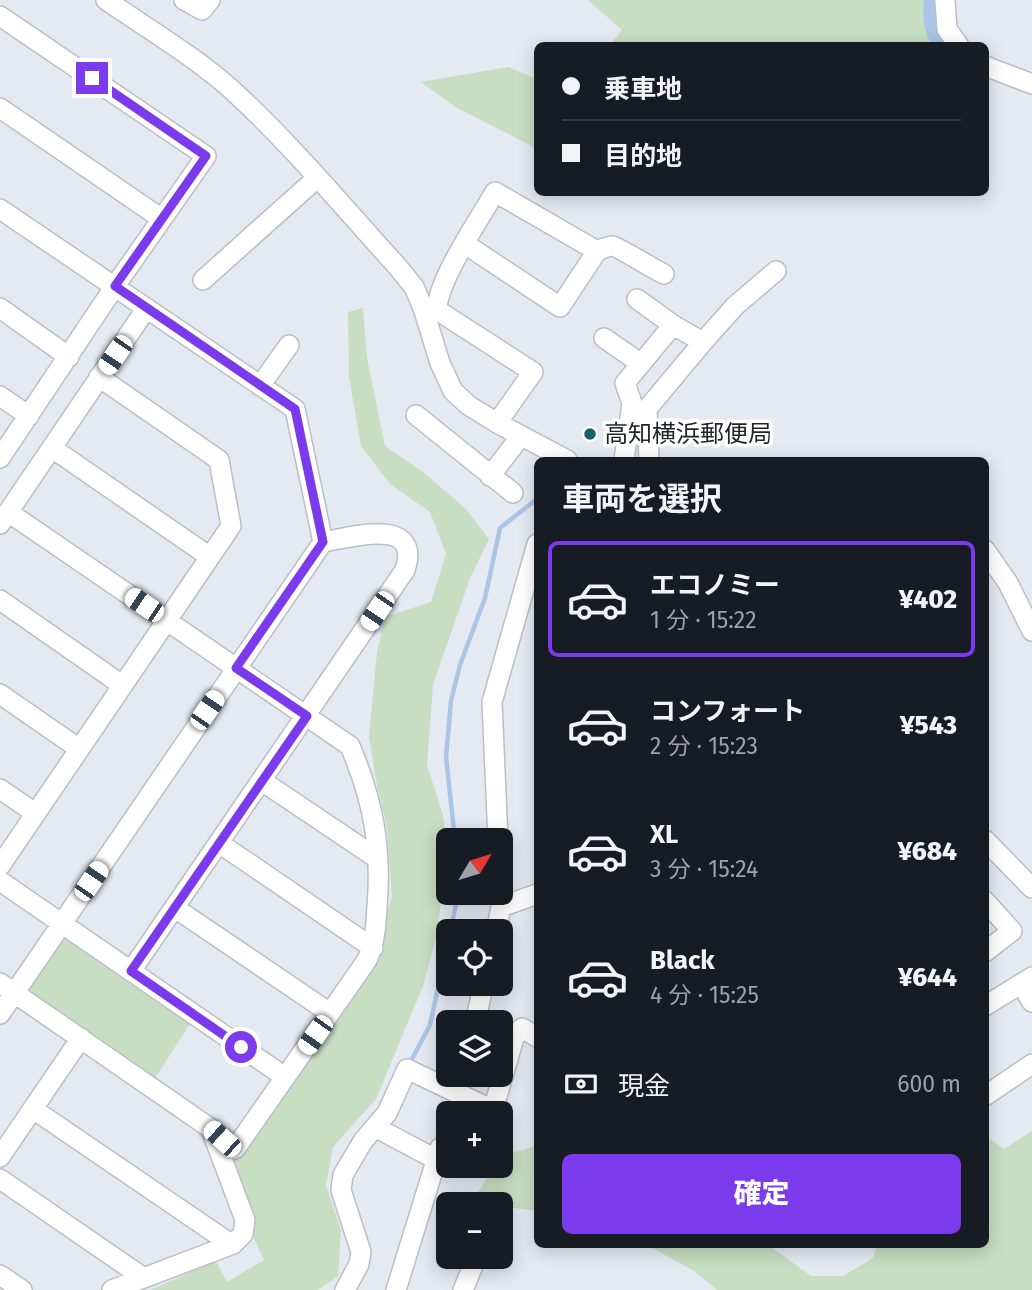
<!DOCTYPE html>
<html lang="ja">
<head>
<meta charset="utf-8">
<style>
	:root { --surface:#171b24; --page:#20242c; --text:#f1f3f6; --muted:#9ea1a6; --line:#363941; --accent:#7c3aed }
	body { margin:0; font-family:"Fira Sans","Noto Sans JP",sans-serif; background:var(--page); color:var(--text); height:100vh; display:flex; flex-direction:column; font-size:26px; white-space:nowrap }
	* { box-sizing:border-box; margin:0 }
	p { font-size:23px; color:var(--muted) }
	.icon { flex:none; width:38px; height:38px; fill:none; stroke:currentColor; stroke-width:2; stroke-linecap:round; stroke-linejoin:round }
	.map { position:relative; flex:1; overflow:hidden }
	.side { position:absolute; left:534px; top:457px; width:455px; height:791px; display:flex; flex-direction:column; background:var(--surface); border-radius:10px; box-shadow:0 4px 18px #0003 }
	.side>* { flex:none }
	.hud { position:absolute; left:534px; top:42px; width:455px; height:154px; border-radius:10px; box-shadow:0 4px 18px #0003; display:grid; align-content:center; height:154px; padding:0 28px; background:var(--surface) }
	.needle { width:46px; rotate:52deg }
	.buttons { position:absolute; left:436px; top:828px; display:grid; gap:14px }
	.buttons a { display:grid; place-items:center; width:77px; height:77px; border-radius:10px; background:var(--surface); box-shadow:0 4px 18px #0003; font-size:35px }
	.end { position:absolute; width:32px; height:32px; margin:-16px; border:9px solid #7c3aed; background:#fff; box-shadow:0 0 0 4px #fff }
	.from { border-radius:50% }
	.car { position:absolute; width:21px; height:42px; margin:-21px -10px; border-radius:9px; box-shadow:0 0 5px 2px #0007; background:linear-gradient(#fff 24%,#345 0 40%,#fff 0 76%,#345 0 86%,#fff 0) }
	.hud b { display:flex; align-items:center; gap:24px; height:66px; font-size:26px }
	.hud b+b { border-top:2px solid var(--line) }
	.hud i { width:18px; height:18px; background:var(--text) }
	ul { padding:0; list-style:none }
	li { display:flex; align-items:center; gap:21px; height:116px; margin:0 14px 10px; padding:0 14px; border:4px solid transparent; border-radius:10px }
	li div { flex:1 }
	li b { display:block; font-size:26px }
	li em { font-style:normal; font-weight:800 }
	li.current { border-color:var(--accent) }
	li>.icon { width:63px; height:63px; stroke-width:1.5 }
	h2 { padding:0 28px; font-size:32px; line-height:84px }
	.pay { display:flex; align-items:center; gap:18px; height:77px; padding:0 28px; font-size:26px }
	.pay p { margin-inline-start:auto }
	.cta { display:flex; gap:14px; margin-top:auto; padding:14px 28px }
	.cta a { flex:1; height:80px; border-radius:10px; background:var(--accent); color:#fff; font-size:28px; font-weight:800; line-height:80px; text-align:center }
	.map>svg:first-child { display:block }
	.green { fill:#c7dec3 }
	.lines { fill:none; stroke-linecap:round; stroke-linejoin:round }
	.stream { stroke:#aac5e5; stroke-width:4.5 }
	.river { stroke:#aac5e5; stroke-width:26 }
	.minor-casing { stroke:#bbbec6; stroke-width:22 }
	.minor { stroke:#fff; stroke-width:19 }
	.route { stroke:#7c3aed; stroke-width:9 }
	.poi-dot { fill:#14606d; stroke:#fff; stroke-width:2.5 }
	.labels { text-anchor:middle; stroke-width:7; stroke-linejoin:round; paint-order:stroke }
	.poi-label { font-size:24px; fill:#222427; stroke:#fff; text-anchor:start }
</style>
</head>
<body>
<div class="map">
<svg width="1032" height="1290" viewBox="0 0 1032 1290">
	<rect width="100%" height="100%" fill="#e5e9f1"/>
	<path class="green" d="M588 0H933L937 2 942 45H610L622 30Z
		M508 67 537 79V154L532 146 457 108 421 82Z
		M363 308 367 358 385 446 423 472 466 509 489 539 470 578 433 685 427 765 443 815 448 854 436 937 423 986 376 1099 333 1147 326 1185 341 1230 338 1276 318 1290H150L216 1261 227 1282 264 1260 248 1226 228 1167 346 1007 369 963 392 897 387 828 377 785 369 737 377 652 385 617 431 602 446 554 430 512 390 484 361 446 349 377 348 312Z
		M65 932 192 1021 153 1081 25 991Z
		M1032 1131V1290H717L694 1271 645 1244H767L811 1276H843L873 1258 878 1244H985V1136L1004 1149Z
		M537 1140V1211L507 1207 478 1192 494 1166H500L501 1156 533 1147Z"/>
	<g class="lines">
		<path class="stream" d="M455 840 446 757 451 701 460 665 485 598 500 528 537 499
			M450 931 459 892
			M412 1059 430 1025 448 941"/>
		<path class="river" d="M937 0C935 18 936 38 954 46"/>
		<defs>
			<path id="minor" d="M106 0C148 29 194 56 232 90 291 144 343 207 397 266L414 287 423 308 440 363 453 391 468 405 497 423 567 460
				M184 0 202 10 210 0
				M945 0 947 29 959 46
				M0 16 206 156 115 286 0 458
				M985 66 1032 84
				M0 108 162 219
				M0 209 295 409 323 542 0 1014
				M597 251C602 249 608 246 613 246 618 247 655 270 664 274
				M203 280 317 178
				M0 308 69 357
				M423 308 437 310C437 281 479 220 495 192L597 251 560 307 465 244
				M437 310 533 372 497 423
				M604 338 640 363
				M703 342 735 306 776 271
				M260 386 289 345
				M0 396 29 416
				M416 415 513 493
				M52 448 210 557
				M624 460 632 403 625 383 673 325 637 299
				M649 460 647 409 703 342 673 325
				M490 476 521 436
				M0 524 146 309
				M985 550 1008 583 1032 631
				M0 600 122 685
				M0 694 78 748
				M262 781 378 859
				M0 789 35 813
				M498 840 492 702 537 544
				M985 840 1032 888
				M219 843 373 948
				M0 866 231 526 219 460 99 377
				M0 881 285 1077
				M985 901 1012 931 985 952
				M501 907 537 894
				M175 908 330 1013
				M496 931 501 907 500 888
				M131 971 405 570C423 515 348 538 323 542
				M0 983 210 1128 235 1149 367 960C375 943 376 925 377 907 382 847 373 800 350 746L8 512
				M1021 984 1032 1002
				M985 1006 1032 977
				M475 1022 484 984
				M985 1096 1032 1064
				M33 1109 231 1244
				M375 1127 437 1160
				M0 1157 81 1038
				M0 1179 144 1278
				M0 1275 22 1290
				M112 1290 233 1244 243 1234 245 1220 212 1132
				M345 1290 359 1264 361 1252 341 1190 343 1175 363 1141 387 1113 407 1069 493 1110 514 1038 522 1028 537 1037
				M396 1290 440 1148
				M463 1290 477 1256"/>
		</defs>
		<use href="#minor" class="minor-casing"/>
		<use href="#minor" class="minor"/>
	</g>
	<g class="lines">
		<path class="route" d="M92 78 206 156 115 286 295 409 323 542 236 668 307 716 131 971 241 1047"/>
	</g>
	<circle class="poi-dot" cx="590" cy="434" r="7"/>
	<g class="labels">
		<g class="poi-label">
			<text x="604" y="442">高知横浜郵便局</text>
		</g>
	</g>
</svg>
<div class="buttons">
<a><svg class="needle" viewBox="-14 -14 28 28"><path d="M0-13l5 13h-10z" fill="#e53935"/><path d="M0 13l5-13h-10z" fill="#9ea1a6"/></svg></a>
<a><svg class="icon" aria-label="locate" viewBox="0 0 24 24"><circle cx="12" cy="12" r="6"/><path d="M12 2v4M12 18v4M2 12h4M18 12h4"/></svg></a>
<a><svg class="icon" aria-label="layers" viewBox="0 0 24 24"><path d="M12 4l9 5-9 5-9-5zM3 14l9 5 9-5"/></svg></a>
<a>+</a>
<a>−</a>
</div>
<i class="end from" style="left:241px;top:1047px"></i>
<i class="end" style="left:92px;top:78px"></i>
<i class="car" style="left:115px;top:355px;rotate:214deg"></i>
<i class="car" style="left:144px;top:605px;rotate:304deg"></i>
<i class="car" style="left:377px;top:611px;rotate:214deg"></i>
<i class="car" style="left:207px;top:710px;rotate:34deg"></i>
<i class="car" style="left:91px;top:881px;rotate:34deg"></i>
<i class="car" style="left:315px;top:1035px;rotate:215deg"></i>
<i class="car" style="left:222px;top:1139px;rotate:312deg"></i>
<div class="hud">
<b><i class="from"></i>乗車地</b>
<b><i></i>目的地</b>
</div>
<section class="side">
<h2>車両を選択</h2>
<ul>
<li class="current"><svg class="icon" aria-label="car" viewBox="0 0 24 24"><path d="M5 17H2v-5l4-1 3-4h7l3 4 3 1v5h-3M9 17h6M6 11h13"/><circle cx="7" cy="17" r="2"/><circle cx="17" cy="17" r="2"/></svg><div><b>エコノミー</b><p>1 分 · 15:22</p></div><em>¥402</em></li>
<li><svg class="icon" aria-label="car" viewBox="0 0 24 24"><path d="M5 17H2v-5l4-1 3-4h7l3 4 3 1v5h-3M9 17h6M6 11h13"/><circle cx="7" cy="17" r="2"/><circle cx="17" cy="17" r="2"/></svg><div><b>コンフォート</b><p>2 分 · 15:23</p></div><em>¥543</em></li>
<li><svg class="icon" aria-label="car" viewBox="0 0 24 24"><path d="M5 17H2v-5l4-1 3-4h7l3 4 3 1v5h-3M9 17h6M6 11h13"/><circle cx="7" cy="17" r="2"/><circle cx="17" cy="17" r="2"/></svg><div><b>XL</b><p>3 分 · 15:24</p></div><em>¥684</em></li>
<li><svg class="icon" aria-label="car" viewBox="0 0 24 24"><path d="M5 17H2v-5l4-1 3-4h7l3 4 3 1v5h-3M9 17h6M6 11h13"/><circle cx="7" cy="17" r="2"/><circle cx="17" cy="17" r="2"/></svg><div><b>Black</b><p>4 分 · 15:25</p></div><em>¥644</em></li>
</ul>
<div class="pay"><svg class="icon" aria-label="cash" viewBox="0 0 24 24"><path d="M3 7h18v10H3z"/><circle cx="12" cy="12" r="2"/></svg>現金<p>600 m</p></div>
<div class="cta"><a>確定</a></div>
</section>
</div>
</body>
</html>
